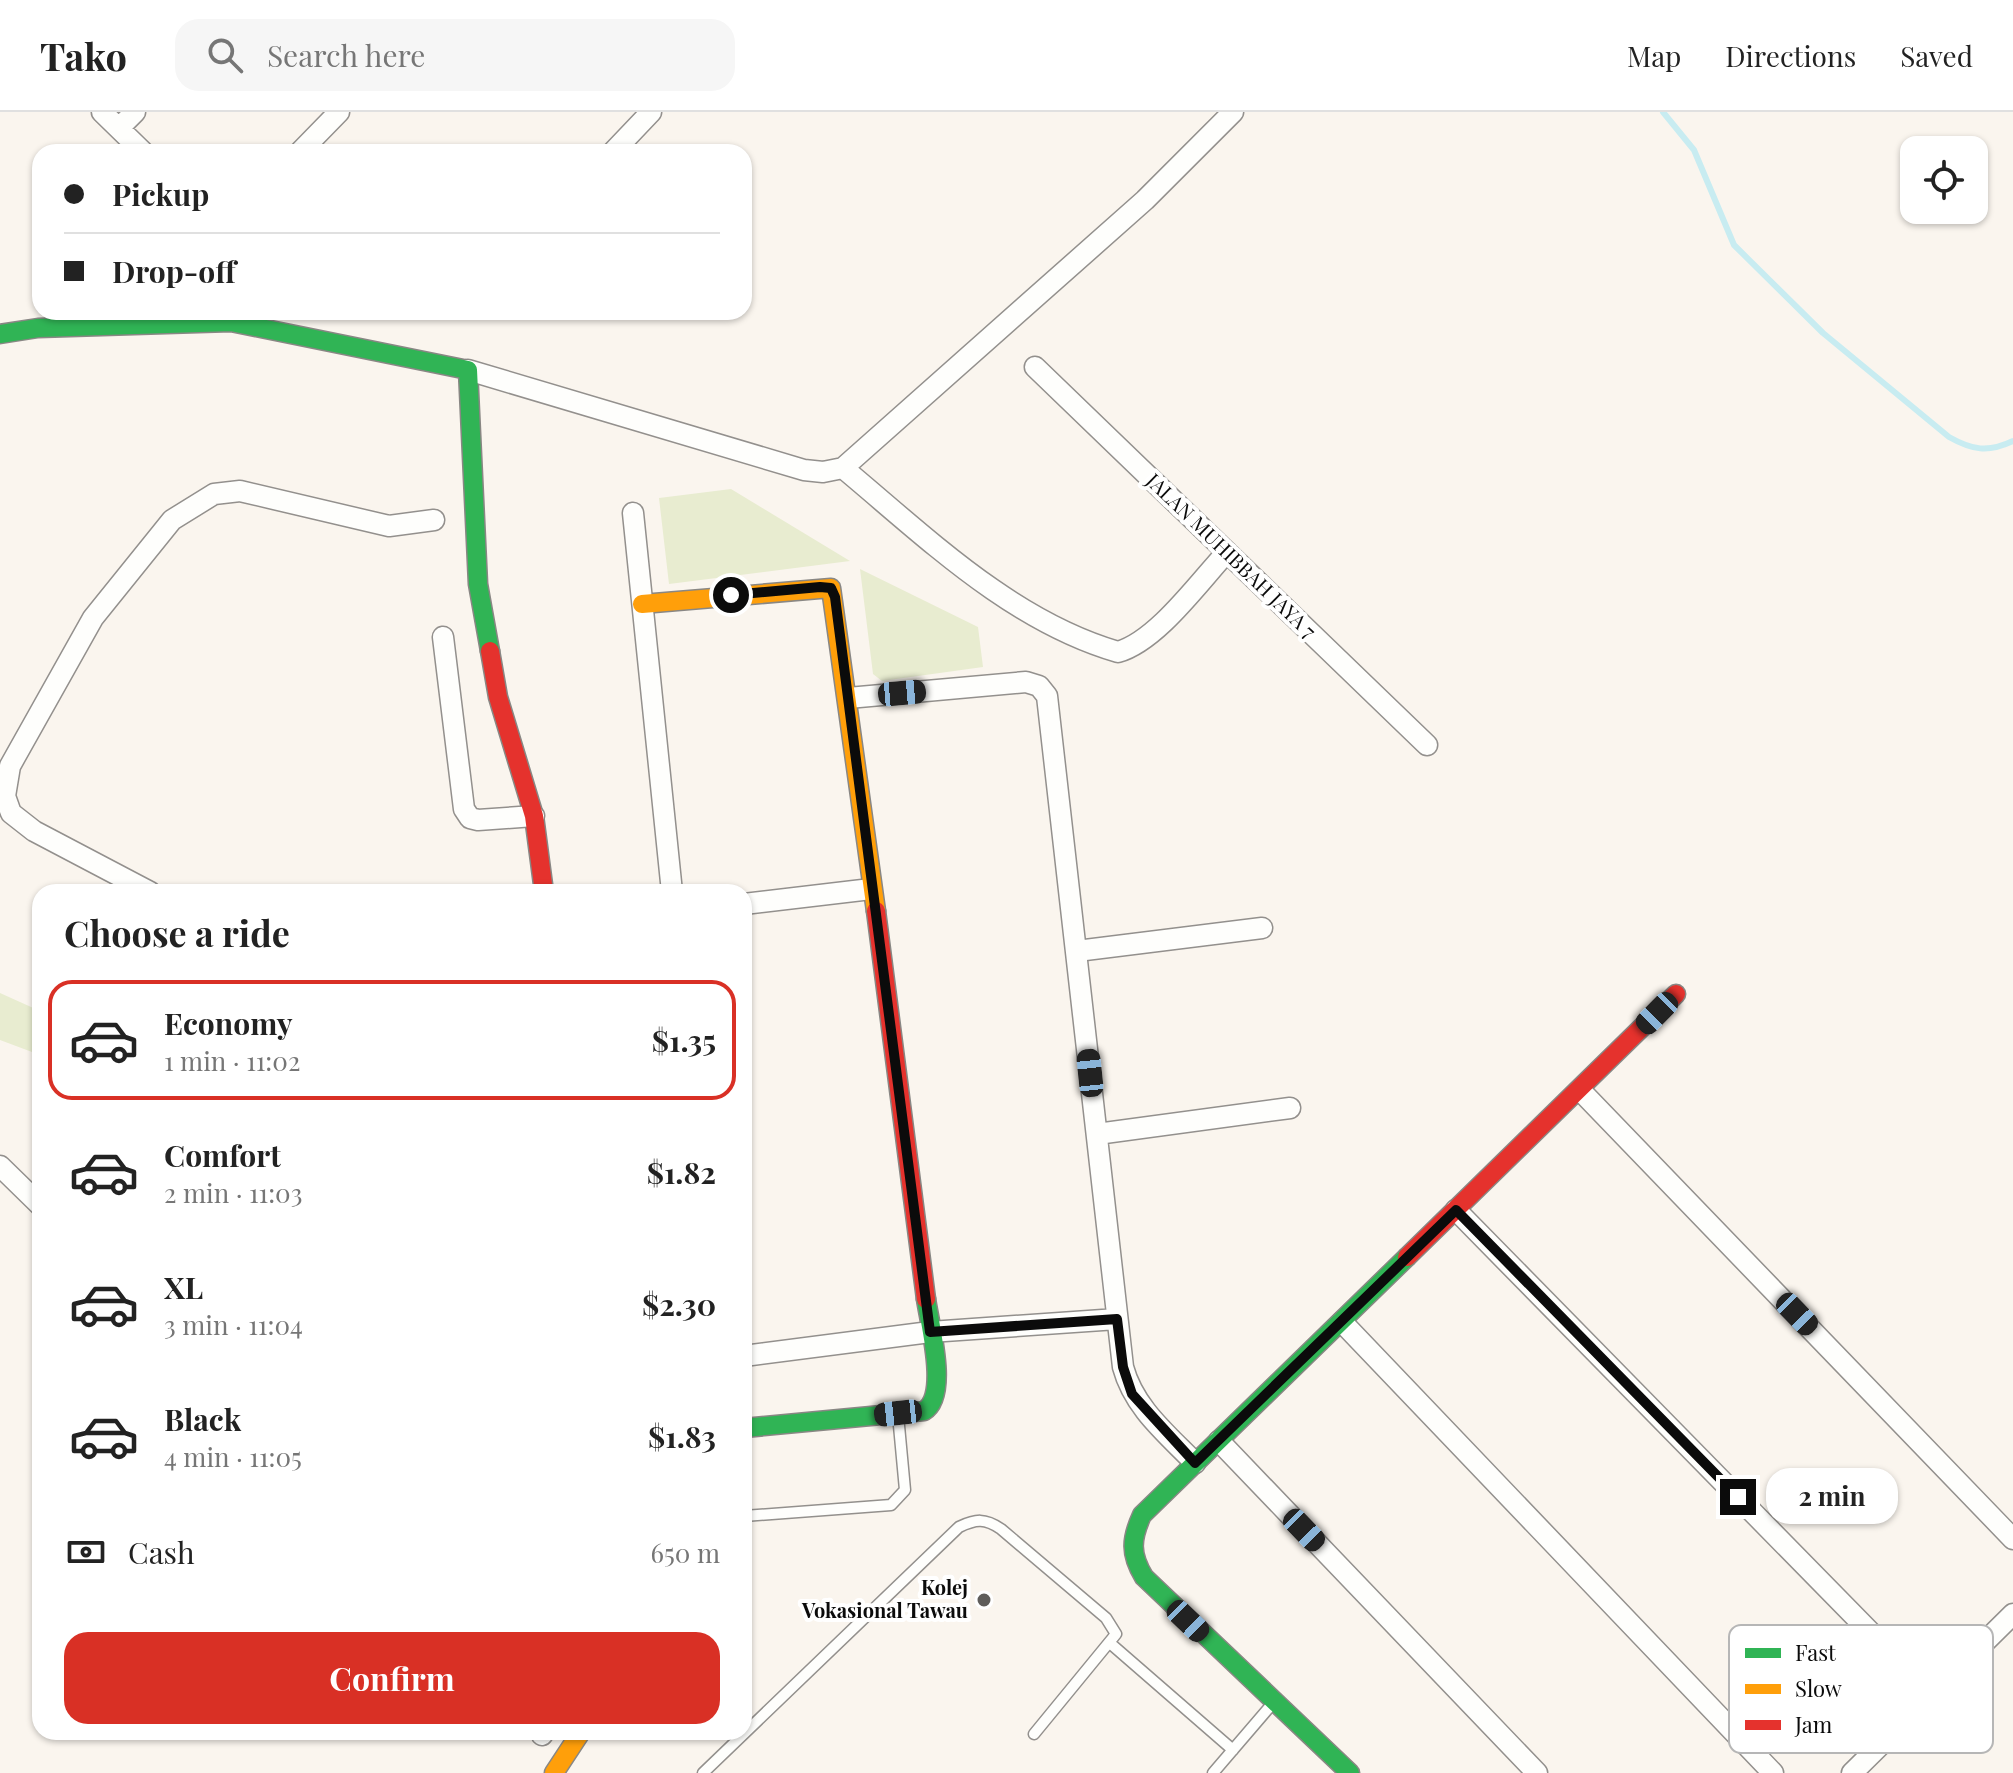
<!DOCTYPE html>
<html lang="en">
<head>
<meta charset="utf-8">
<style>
	:root { --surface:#fff; --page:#f6f6f6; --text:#222; --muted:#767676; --line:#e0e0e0; --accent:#d93025 }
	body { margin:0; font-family:"Playfair Display",serif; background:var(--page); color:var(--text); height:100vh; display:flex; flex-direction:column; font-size:30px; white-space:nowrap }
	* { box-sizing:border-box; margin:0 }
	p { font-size:26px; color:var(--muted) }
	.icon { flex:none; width:44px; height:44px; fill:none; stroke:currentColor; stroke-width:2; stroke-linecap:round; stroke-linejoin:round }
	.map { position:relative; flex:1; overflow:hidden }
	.drawer { position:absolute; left:32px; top:772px; width:720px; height:856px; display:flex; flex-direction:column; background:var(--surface); border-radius:24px; box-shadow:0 2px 6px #0004 }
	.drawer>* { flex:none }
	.guide { position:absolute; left:32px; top:32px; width:720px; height:176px; border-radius:24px; box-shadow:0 2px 6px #0004; display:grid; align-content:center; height:176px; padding:0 32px; background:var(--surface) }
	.controls { position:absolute; left:1900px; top:24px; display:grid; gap:16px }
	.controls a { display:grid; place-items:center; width:88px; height:88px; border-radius:16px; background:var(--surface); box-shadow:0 2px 6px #0004; font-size:40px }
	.end { position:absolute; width:36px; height:36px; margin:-18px; border:10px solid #0b0b0b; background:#fff; box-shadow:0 0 0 4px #fff }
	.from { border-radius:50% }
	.bubble { position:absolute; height:56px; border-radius:24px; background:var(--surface); box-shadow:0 2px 6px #0004; font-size:26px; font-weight:700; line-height:56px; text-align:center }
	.car { position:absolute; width:24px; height:48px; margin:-24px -12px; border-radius:10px; box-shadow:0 0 6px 2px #0007; background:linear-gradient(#222 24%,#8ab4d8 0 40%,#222 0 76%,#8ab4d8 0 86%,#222 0) }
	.guide b { display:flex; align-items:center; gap:28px; height:76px; font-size:30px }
	.guide b+b { border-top:2px solid var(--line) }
	.guide i { width:20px; height:20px; background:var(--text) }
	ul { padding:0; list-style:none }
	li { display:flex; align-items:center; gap:24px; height:120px; margin:0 16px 12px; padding:0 16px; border:4px solid transparent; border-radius:24px }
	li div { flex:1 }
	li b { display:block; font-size:30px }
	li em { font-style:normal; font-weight:700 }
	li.current { border-color:var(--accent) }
	li>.icon { width:72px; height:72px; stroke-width:1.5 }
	h2 { padding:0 32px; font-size:36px; line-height:96px }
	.pay { display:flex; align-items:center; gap:20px; height:88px; padding:0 32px; font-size:30px }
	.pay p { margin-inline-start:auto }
	.primary-button { display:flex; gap:16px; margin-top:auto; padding:16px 32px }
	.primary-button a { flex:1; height:92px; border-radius:24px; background:var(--accent); color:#fff; font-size:32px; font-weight:700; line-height:92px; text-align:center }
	header { display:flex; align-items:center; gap:48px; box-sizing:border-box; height:112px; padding:0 40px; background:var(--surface); border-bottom:2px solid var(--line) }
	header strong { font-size:38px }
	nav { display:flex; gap:44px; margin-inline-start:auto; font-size:28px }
	.search { width:560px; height:72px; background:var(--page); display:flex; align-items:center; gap:20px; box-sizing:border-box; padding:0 28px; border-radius:24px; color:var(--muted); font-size:30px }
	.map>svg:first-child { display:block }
	.green { fill:#e8ecd0 }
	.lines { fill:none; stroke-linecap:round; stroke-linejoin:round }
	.stream { stroke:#c8ecf1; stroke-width:6 }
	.lane-casing { stroke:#93908d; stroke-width:13 }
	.street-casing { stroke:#93908d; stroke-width:23 }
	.fast-casing { stroke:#898784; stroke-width:21 }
	.slow-casing { stroke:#898784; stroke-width:21 }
	.jam-casing { stroke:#898784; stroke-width:21 }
	.lane { stroke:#fefefc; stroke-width:10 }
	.street { stroke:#fefefc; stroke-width:20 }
	.fast { stroke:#30b455; stroke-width:18 }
	.slow { stroke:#ff9f0a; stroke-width:18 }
	.jam { stroke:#e5322d; stroke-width:18 }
	.route { stroke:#0b0b0b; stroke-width:10 }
	.poi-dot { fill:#5f5d5a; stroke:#fff; stroke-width:3 }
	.labels { text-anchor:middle; stroke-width:8; stroke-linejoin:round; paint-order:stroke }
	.street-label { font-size:20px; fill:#0b0b0b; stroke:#fff }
	.poi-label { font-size:20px; font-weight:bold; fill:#0b0b0b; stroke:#fff; text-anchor:end }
	.key { fill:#fff; stroke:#b6b6b6; stroke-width:2 }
	.key-label { font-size:22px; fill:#0b0b0b }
</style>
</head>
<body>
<header>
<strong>Tako</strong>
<div class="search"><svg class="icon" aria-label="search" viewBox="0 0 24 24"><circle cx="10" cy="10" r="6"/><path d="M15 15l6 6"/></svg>Search here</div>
<nav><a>Map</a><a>Directions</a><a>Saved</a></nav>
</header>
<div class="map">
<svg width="2013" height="1661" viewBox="0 0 2013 1661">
	<rect width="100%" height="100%" fill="#faf5ee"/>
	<path class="green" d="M731 377 850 449 669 472 659 386Z
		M860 457 978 515 983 555 882 569 873 562Z
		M0 881 40 899V943L0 928Z"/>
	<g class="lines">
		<path class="stream" d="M1663 0 1694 38 1734 133 1823 221 1949 325C1972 338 1988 341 2013 329"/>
		<defs>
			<path id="lane" d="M744 1404 891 1393 905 1378 898 1303
				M1111 1532 1233 1638
				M703 1661 959 1415C976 1407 985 1406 1001 1417L1106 1506 1116 1522 1034 1622
				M1213 1661 1273 1591"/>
			<path id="street" d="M102 0 143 40
				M119 16 135 0
				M300 40 339 0
				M613 40 651 0
				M1035 255 1427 633
				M468 258 804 358 823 360 843 356 1145 88 1233 0
				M843 356C926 425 1011 509 1118 540 1157 529 1199 470 1227 440
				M633 401 672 780
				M443 525 464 697 470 706 478 708 534 704
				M848 586 1026 570 1039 574 1047 584 1123 1255C1134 1296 1167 1322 1195 1351
				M150 780 34 719 11 701 5 684 10 654 93 506 172 408 214 382 240 379 389 414 434 408
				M744 792 871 777
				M1077 839 1262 816
				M1580 978 2013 1427
				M1097 1022 1290 996
				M0 1054 40 1093
				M1456 1098 1933 1584
				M1342 1210 1773 1661
				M744 1244 930 1220 1117 1207
				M1219 1329 1537 1661
				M542 1623 544 1620
				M1852 1661 2013 1502"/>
			<path id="fast" d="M0 222 38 216 231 210 468 258 478 472 490 539
				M744 1316 924 1299C949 1284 930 1214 926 1187
				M1350 1661 1144 1465C1130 1442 1131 1427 1142 1403L1407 1145"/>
			<path id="slow" d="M642 492 831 476 876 799
				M554 1661 581 1620"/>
			<path id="jam" d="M490 539 498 585 534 704 544 780
				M876 799 926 1187
				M1407 1145 1676 882"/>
		</defs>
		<use href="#lane" class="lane-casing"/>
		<use href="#street" class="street-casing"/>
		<use href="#fast" class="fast-casing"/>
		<use href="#slow" class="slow-casing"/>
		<use href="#jam" class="jam-casing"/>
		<use href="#lane" class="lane"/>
		<use href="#street" class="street"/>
		<use href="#fast" class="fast"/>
		<use href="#slow" class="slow"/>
		<use href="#jam" class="jam"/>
	</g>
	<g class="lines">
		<path class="route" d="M731 483 820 475 831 476 835 485 930 1220 1117 1207 1123 1255 1132 1282 1195 1351 1456 1098 1738 1385"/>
	</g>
	<circle class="poi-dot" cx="984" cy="1488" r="8"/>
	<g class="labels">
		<g class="street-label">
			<text transform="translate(1231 444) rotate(44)" y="7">JALAN MUHIBBAH JAYA 7</text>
		</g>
		<g class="poi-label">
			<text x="968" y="1483">Kolej<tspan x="968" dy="23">Vokasional Tawau</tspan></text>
		</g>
	</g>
	<rect x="1729" y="1513" width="264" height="128" rx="12" class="key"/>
	<rect x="1745" y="1536" width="36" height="10" fill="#30b455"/>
	<rect x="1745" y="1572" width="36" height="10" fill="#ff9f0a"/>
	<rect x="1745" y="1608" width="36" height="10" fill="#e5322d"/>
	<g class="key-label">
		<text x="1795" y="1549">Fast</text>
		<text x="1795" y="1585">Slow</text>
		<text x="1795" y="1621">Jam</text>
	</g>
</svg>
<div class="controls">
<a><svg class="icon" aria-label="locate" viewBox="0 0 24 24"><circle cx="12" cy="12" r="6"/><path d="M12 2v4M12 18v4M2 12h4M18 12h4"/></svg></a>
</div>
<i class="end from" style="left:731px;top:483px"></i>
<i class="end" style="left:1738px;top:1385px"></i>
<div class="bubble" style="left:1766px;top:1356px;width:132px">2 min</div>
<i class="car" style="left:902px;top:581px;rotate:85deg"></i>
<i class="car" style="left:1657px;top:901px;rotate:225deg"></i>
<i class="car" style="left:1090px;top:961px;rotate:354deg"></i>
<i class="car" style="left:1797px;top:1202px;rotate:136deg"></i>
<i class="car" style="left:898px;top:1301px;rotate:264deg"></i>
<i class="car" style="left:1304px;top:1418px;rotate:136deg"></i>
<i class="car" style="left:1188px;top:1509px;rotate:134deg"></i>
<div class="guide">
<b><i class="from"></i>Pickup</b>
<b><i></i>Drop-off</b>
</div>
<section class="drawer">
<h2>Choose a ride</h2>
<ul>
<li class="current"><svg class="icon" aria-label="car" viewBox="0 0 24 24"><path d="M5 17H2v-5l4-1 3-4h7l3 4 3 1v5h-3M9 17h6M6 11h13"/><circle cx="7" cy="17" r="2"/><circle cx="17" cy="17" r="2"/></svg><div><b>Economy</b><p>1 min · 11:02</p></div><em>$1.35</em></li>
<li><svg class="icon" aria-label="car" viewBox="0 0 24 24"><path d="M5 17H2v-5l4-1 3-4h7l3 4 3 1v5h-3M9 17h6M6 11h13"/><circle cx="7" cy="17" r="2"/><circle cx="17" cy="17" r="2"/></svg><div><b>Comfort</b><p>2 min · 11:03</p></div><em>$1.82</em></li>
<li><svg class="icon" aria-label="car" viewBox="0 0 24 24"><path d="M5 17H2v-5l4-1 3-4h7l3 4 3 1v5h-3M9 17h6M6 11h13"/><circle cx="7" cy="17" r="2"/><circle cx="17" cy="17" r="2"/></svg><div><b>XL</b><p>3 min · 11:04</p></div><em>$2.30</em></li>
<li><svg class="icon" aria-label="car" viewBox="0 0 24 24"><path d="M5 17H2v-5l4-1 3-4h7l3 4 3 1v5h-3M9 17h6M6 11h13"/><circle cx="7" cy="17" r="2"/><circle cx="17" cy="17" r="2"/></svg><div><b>Black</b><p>4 min · 11:05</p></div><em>$1.83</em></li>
</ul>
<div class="pay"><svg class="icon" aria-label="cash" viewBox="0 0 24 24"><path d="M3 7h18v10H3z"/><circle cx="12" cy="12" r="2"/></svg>Cash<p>650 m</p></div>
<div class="primary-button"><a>Confirm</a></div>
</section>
</div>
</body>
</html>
